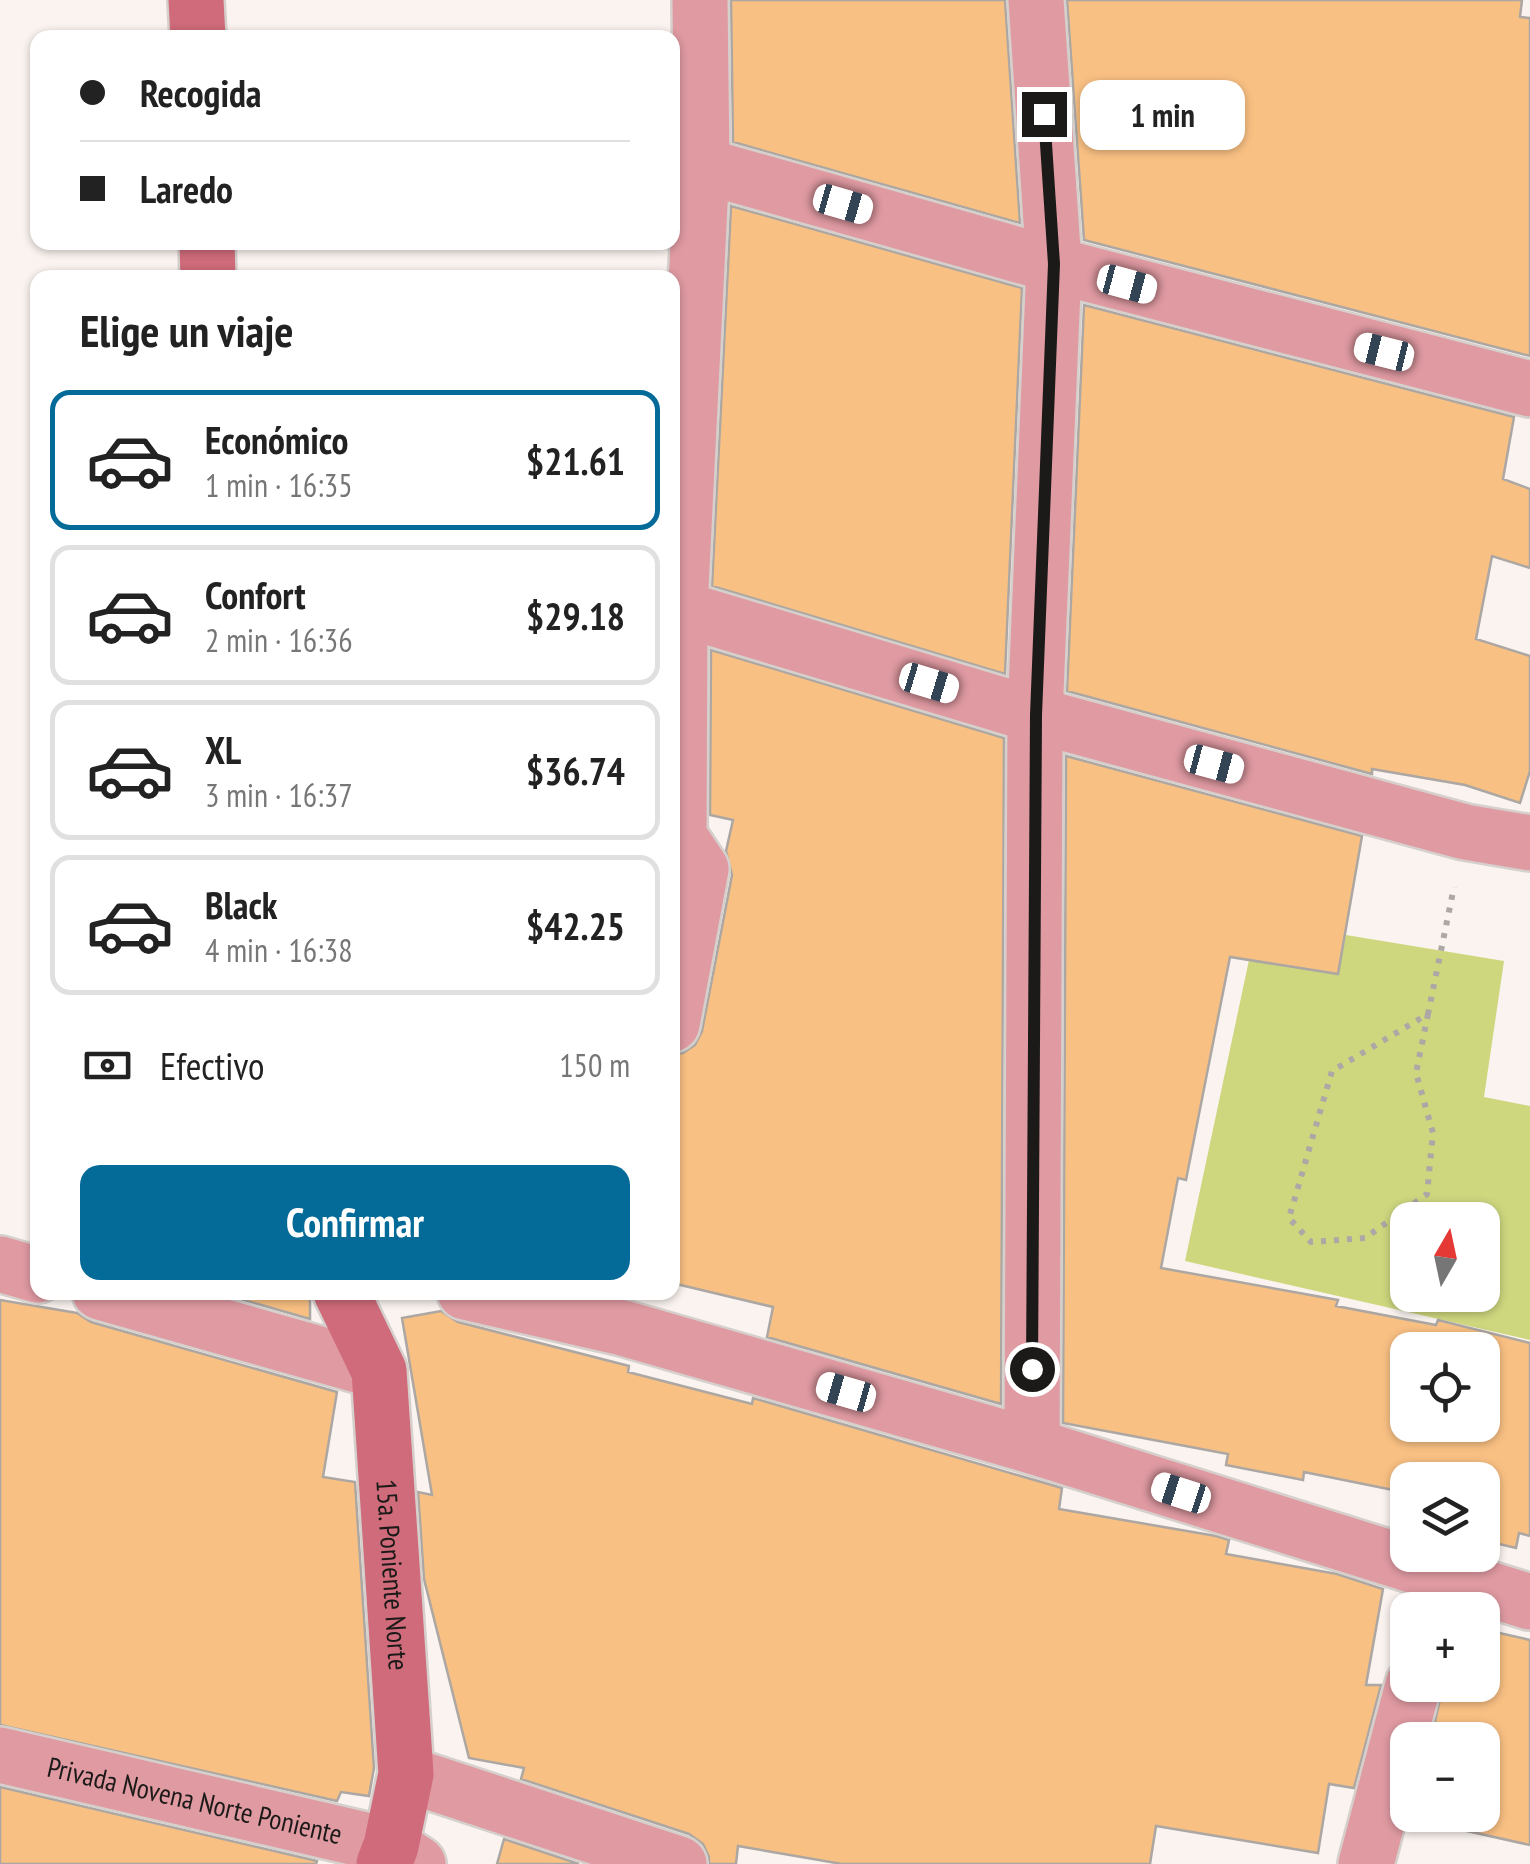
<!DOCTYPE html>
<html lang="es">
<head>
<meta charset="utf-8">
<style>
	:root { --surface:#fff; --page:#f6f6f6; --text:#222; --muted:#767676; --line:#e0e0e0; --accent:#046a98 }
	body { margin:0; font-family:"PT Sans Narrow",sans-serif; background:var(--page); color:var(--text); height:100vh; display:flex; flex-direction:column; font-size:38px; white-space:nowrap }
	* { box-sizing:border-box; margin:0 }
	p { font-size:32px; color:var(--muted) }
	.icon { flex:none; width:55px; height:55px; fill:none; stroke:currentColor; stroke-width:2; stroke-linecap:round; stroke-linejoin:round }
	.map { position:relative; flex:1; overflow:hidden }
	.sheet { position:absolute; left:30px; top:270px; width:650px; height:1030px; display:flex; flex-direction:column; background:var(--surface); border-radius:20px; box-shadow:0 2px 8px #0004 }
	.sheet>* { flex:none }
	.hud { position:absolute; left:30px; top:30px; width:650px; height:220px; border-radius:20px; box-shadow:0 2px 8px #0004; display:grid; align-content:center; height:220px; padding:0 50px; background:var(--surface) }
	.needle { width:65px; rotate:9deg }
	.fabs { position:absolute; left:1390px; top:1202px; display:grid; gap:20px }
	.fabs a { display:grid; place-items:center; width:110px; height:110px; border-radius:20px; background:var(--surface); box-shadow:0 2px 8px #0004; font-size:50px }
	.end { position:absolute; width:45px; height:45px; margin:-22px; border:12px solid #1c1a18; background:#fff; box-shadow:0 0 0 5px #fff }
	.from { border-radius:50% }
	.bubble { position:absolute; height:70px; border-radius:20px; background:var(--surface); box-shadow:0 2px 8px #0004; font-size:32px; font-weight:700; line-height:70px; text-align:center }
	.car { position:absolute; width:30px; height:60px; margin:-30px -15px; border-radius:12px; box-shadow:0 0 8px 2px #0007; background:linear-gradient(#fff 24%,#345 0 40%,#fff 0 76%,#345 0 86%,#fff 0) }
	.hud b { display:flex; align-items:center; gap:35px; height:95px; font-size:38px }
	.hud b+b { border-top:2px solid var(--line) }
	.hud i { width:25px; height:25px; background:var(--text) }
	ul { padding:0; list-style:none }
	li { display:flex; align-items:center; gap:30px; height:140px; margin:0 20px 15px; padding:0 30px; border:5px solid var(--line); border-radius:20px }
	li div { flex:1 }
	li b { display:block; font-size:38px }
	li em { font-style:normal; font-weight:700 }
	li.selected { border-color:var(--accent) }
	li>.icon { width:90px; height:90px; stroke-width:1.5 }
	h2 { padding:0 50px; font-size:45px; line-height:120px }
	.pay { display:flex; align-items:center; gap:25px; height:110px; padding:0 50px; font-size:38px }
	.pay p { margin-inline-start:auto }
	.button { display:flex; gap:20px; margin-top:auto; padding:20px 50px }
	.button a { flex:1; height:115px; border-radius:20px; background:var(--accent); color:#fff; font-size:40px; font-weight:700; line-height:115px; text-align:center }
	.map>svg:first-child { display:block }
	.green { fill:#ced77e; fill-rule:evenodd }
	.building { fill:#f9c083; stroke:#aca7a2; stroke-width:2.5; fill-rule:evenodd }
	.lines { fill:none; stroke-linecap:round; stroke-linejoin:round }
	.street-casing { stroke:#d6d0cd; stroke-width:60 }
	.secondary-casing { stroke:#d6d0cd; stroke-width:60 }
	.path { stroke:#ada8a5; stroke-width:6; stroke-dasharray:5 8; stroke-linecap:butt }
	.street { stroke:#e09aa2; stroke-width:55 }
	.secondary { stroke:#cf6b7a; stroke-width:55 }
	.route { stroke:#1c1a18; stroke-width:12 }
	.labels { text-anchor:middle; stroke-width:8; stroke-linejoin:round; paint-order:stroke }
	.street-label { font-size:28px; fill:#1c1a18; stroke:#fff }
</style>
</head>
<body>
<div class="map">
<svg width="1530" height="1864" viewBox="0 0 1530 1864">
	<rect width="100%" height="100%" fill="#faf3ef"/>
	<path class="green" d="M1346 935 1504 961 1484 1097 1530 1106V1340L1185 1261 1249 960 1338 974ZM1408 1220H1482V1295H1408Z"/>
	<path class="building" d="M731 0H1005L1020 223 733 142Z
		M1067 0H1522L1520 17 1530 18V356L1084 240Z
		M731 206 1022 288 1005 674 712 586Z
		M1084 305 1514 417 1503 479 1530 489V568L1492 556 1476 639 1530 656V771L1520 803 1465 785 1372 769V774L1067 691Z
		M711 650 1004 738 1001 1404 767 1337 773 1307 672 1283V1054L683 1053 695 1045 702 1031 732 875 726 851 733 820 710 815Z
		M1066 756 1362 836 1338 974 1230 957 1186 1180 1178 1178 1161 1268 1338 1300 1336 1306 1436 1325 1438 1320 1530 1343V1536L1519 1533 1516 1548 1482 1540V1480H1408V1522L1396 1519 1403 1492 1304 1472 1303 1480 1226 1465 1228 1454 1063 1423ZM1408 1350H1482V1425H1408Z
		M216 1292H310V1319Z
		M0 1300 77 1313 91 1322 337 1392 323 1477 355 1482 374 1768 369 1796 341 1792 337 1801 0 1725Z
		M441 1311 458 1322 629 1366 628 1372 752 1404 753 1398 1062 1488 1059 1509 1216 1536 1229 1540 1226 1554 1337 1574 1383 1589 1366 1685H1381L1354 1788 1329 1784 1318 1853 1156 1826 1150 1864H842L738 1846 736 1864H709V1857L703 1844 689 1834 521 1779 524 1768 469 1758 424 1579 418 1492 432 1495 402 1318Z
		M1482 1629 1530 1640V1845L1413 1819 1414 1815H1482V1740H1431L1443 1685H1482Z
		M0 1787 317 1861 316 1864H0Z
		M504 1839 579 1864H497Z"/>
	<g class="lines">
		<defs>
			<g id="street">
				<path d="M672 157 1054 265 1530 389"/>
				<path d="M672 606 1035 715 1465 832 1530 843"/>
				<path d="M672 1024 701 869 679 836 680 608 702 164 700 0"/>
				<path d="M0 1264 38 1275"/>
				<path d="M100 1292 379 1371"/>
				<path d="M465 1292 623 1328 1032 1446 1530 1602"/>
				<path d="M1032 1446 1035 715 1054 265 1036 0"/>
				<path id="s1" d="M0 1755 391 1846 418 1864"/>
				<path d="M406 1774 679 1864"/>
				<path d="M1366 1864 1413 1685"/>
			</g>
			<g id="secondary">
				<path d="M196 0 198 38"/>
				<path d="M207 242 208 278"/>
				<path id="s2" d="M341 1292 379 1371 406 1774 391 1846 384 1864"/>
			</g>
		</defs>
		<use href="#street" class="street-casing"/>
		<use href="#secondary" class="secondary-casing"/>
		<path class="path" d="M1428 1014 1416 1073 1433 1133 1427 1194 1365 1238 1311 1242 1289 1218 1332 1071 1428 1014 1454 887"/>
		<use href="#street" class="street"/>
		<use href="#secondary" class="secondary"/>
	</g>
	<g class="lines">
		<path class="route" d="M1032 1369 1036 715 1054 264 1044 114"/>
	</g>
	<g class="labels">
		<g class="street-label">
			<text dy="10" stroke="none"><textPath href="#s2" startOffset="292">15a. Poniente Norte</textPath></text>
			<text dy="10" stroke="none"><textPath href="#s1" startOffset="200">Privada Novena Norte Poniente</textPath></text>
		</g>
	</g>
</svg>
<div class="fabs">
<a><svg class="needle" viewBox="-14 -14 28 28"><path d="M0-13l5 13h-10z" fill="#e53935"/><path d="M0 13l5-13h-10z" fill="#767676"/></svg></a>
<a><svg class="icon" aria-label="locate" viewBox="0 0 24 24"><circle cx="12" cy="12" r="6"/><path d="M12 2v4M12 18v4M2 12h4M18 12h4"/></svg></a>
<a><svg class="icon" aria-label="layers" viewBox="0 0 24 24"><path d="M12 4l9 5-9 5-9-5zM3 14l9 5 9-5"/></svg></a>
<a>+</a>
<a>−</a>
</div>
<i class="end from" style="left:1032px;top:1369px"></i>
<i class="end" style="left:1044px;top:114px"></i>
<div class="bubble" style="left:1080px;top:80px;width:165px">1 min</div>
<i class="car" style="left:843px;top:204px;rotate:106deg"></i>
<i class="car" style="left:1127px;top:284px;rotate:105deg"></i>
<i class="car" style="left:1384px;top:352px;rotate:284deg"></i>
<i class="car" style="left:929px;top:683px;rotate:107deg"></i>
<i class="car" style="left:1214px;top:764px;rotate:105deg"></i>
<i class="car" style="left:846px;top:1392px;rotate:286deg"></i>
<i class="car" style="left:1181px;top:1493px;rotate:288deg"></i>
<div class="hud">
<b><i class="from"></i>Recogida</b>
<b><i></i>Laredo</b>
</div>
<section class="sheet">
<h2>Elige un viaje</h2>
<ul>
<li class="selected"><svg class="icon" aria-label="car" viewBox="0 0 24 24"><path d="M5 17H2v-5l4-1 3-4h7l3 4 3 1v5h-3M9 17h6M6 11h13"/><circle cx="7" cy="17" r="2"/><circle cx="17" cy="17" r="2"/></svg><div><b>Económico</b><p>1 min · 16:35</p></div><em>$21.61</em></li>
<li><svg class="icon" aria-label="car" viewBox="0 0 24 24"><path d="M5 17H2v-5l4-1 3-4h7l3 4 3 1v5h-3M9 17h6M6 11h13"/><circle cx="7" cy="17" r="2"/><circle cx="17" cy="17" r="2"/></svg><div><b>Confort</b><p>2 min · 16:36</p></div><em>$29.18</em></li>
<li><svg class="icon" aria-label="car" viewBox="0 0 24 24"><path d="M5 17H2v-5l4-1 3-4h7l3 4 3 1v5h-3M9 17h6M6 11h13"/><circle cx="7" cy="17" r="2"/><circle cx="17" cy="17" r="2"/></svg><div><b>XL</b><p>3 min · 16:37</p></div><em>$36.74</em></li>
<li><svg class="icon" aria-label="car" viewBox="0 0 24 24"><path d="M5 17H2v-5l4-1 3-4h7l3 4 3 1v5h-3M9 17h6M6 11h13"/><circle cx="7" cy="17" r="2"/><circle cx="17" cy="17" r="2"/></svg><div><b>Black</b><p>4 min · 16:38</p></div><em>$42.25</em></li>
</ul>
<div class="pay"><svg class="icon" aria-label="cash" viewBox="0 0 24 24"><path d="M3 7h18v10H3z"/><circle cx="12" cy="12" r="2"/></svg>Efectivo<p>150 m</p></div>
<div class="button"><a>Confirmar</a></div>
</section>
</div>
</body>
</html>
